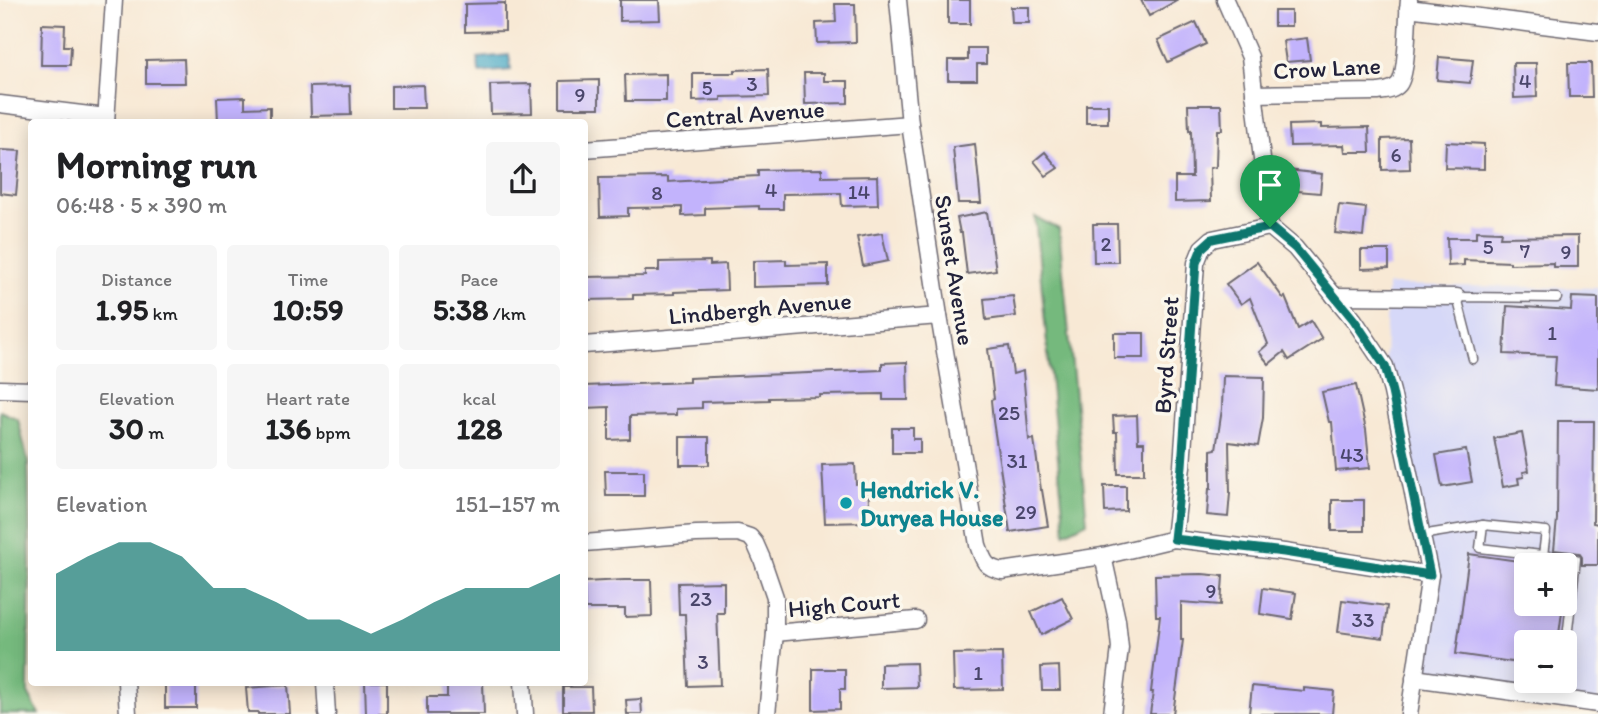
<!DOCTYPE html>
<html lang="en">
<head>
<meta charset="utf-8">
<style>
	:root { --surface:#fff; --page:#f6f6f6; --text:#202124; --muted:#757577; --accent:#0f766e }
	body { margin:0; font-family:Itim,sans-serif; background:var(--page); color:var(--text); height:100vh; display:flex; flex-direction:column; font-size:26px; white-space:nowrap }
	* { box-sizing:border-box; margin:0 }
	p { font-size:23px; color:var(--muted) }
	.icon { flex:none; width:38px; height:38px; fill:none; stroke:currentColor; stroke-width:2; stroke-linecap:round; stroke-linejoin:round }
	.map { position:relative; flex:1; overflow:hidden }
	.side { position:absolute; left:28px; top:119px; width:560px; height:567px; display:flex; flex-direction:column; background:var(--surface); border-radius:7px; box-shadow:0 4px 18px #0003 }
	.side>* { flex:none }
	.controls { position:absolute; left:1514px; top:553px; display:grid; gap:14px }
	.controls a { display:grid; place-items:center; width:63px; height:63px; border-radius:7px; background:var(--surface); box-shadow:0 4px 18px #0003; font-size:35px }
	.pin { position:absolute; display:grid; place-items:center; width:60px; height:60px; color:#fff; margin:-72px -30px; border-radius:50% 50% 50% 0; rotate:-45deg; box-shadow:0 0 7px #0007 }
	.pin .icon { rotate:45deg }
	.round { display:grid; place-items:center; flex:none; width:74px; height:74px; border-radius:7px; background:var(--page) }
	.headline { display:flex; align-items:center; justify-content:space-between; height:119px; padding:0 28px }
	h1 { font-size:38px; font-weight:700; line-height:52px }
	.stats { display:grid; grid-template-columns:repeat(3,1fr); gap:10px; height:119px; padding:7px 28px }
	.stats div { display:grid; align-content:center; border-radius:7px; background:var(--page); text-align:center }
	.stats b { font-size:30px; font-weight:700 }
	.stats small { font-size:19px; font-weight:400 }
	.stats p { font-size:19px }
	.chart { height:196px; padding:14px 28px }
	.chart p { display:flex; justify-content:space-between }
	.chart svg { width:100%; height:126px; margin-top:7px; fill:var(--accent); opacity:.7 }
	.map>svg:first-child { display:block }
	.built { fill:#d6d8f8; fill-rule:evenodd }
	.forest { fill:#74b97d; stroke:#4b6e5c; stroke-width:2 }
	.water { fill:#44a7c4; stroke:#336480; stroke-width:2 }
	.building { fill:#c2b3fc }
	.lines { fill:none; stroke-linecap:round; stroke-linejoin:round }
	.lane-casing { stroke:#6d6871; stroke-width:11 }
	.street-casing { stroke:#6d6871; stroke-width:19 }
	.lane { stroke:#fff; stroke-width:8 }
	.street { stroke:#fff; stroke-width:16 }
	.route-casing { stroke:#fff; stroke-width:14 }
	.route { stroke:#0f766e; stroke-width:9 }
	.culture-dot { fill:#0f9aa8; stroke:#fbf7ec; stroke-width:2.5 }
	.labels { text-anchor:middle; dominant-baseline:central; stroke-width:7; stroke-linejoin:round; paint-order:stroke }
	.number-label { font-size:21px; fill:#4a466b }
	.street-label { font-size:24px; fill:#22223b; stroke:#fbf7ec }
	.culture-label { font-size:24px; font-weight:bold; fill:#0d838f; stroke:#fbf7ec; text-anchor:start }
</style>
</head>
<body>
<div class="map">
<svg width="1598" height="714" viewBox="0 0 1598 714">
	<rect width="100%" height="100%" fill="#fbf7ec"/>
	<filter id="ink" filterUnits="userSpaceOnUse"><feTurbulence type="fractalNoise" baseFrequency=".0143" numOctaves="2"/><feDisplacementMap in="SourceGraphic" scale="14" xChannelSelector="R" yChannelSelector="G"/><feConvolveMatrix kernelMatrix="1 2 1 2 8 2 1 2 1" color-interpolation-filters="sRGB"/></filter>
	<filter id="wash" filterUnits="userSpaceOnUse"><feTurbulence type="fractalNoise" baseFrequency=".00686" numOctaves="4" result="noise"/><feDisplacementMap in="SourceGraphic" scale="28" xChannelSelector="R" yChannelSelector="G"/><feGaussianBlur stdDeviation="1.57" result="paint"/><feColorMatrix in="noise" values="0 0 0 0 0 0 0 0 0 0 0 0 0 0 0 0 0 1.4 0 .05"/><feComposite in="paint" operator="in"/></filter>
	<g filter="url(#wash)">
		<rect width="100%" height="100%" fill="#f8e9d5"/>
		<!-- built -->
		<path class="built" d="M 1387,285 L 1598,288 L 1598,704 L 1414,678 L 1429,575 L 1385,366 ZM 1526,565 L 1564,565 L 1564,604 L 1526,604 ZM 1526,642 L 1564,642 L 1564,681 L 1526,681 Z"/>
		<!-- forest -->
		<g class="forest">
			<path d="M 1035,217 L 1059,229 L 1087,522 L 1065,533 Z"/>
			<path d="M 0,411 L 18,419 L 28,462 L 30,563 L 28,693 L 39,714 L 0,714 Z"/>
		</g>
		<!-- water -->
		<path class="water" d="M 509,55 L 511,70 L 479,73 L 478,58 Z"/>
		<g id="blocks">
			<!-- building -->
			<g class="building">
				<path d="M 620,0 L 659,0 L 660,20 L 620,21 Z"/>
				<rect x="948" y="0" width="22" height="24"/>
				<path d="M 1141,0 L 1178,0 L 1149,16 Z"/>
				<path d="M 505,3 L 505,31 L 465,32 L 465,4 Z"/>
				<path d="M 835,4 L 855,4 L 856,42 L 817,43 L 816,23 L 836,22 Z"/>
				<path d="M 1011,7 L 1029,7 L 1029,23 L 1012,23 Z"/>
				<rect x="1274" y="11" width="17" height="15"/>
				<path d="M 1196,22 L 1206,44 L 1168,62 L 1158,40 Z"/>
				<path d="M 42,24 L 65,25 L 64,46 L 71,46 L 70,65 L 41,65 Z"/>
				<path d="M 1307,38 L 1310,60 L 1286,62 L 1283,41 Z"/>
				<path d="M 968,48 L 986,48 L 986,64 L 977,64 L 977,80 L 948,80 L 948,60 L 968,60 Z"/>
				<path d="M 1439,57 L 1473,60 L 1470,83 L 1437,80 Z"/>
				<path d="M 184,59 L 185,83 L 146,83 L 146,60 Z"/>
				<path d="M 1513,63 L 1536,63 L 1537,97 L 1514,98 Z"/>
				<path d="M 1568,63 L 1591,63 L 1592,97 L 1569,97 Z"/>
				<path d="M 768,69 L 769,96 L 721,97 L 721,100 L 693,101 L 693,73 L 735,73 L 735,70 Z"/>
				<path d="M 804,73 L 824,73 L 824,81 L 848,81 L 848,103 L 805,104 Z"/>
				<path d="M 666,74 L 666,101 L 626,101 L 625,75 Z"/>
				<path d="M 599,80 L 599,108 L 560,108 L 560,81 Z"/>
				<path d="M 531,84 L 532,113 L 491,114 L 490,85 Z"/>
				<path d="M 423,85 L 424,108 L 391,108 L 391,86 Z"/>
				<path d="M 350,86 L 351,115 L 311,116 L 310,87 Z"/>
				<path d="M 245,97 L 245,108 L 270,107 L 270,122 L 218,122 L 217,98 Z"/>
				<rect x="1086" y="105" width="22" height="18"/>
				<path d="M 1188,105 L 1221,105 L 1222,130 L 1217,130 L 1216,167 L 1210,168 L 1211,201 L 1175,202 L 1175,177 L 1192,177 L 1191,130 L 1189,131 Z"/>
				<path d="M 1321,124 L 1321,128 L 1369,127 L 1370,152 L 1345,152 L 1344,145 L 1290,146 L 1289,125 Z"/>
				<path d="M 1409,138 L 1410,169 L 1382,170 L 1382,139 Z"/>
				<path d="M 1446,142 L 1484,144 L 1484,169 L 1445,168 Z"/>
				<path d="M 975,144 L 981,203 L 958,203 L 953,147 Z"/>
				<path d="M 0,150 L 20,151 L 16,195 L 0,193 Z"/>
				<path d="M 1045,152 L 1058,168 L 1046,176 L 1034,161 Z"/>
				<path d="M 822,169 L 822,177 L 877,176 L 878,205 L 842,206 L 841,193 L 783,194 L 783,209 L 759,209 L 759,206 L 705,208 L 705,215 L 682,216 L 682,207 L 628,208 L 628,216 L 600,217 L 599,178 L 668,177 L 668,182 L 721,179 L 721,178 L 758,176 L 758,170 Z"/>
				<path d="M 1288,170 L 1322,174 L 1320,193 L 1286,190 Z"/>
				<path d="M 1339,205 L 1366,208 L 1363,236 L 1335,233 Z"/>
				<path d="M 987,212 L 996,270 L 967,274 L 962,233 L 960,233 L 957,218 Z"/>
				<path d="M 1093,224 L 1117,224 L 1118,262 L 1094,262 Z"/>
				<path d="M 1476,231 L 1501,232 L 1500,237 L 1578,236 L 1578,267 L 1553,267 L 1553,263 L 1510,264 L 1510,262 L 1464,260 L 1464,265 L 1448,266 L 1447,238 L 1476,238 Z"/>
				<path d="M 882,233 L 888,261 L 863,266 L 857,237 Z"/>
				<path d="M 1361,250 L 1389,250 L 1389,268 L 1361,269 Z"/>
				<path d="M 786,260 L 786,265 L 828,264 L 828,285 L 753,287 L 753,261 Z"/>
				<path d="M 710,261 L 710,265 L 726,264 L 727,290 L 674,292 L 674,294 L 633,295 L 633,299 L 584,300 L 584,277 L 645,276 L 645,271 L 659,271 L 659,262 Z"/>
				<path d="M 1257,262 L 1283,298 L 1285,297 L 1298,329 L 1311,321 L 1322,339 L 1289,360 L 1284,352 L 1269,364 L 1259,352 L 1268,344 L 1250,298 L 1241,304 L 1226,284 Z"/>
				<path d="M 1013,296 L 1016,316 L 986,320 L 984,299 Z"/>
				<path d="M 1572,297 L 1598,298 L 1598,389 L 1554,386 L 1556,356 L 1504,354 L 1507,306 L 1571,310 Z"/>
				<rect x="1114" y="333" width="30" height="25"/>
				<path d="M 1009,346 L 1013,374 L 1023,371 L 1029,440 L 1034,439 L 1041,490 L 1042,490 L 1048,526 L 1010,532 L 993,421 L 991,400 L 994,399 L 988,349 Z"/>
				<path d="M 907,362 L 908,400 L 883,400 L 883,394 L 820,395 L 820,397 L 769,398 L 769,400 L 702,402 L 702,408 L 676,409 L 676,415 L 630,416 L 630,439 L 609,440 L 609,407 L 584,408 L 584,386 L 689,382 L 689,378 L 882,370 L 882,363 Z"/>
				<path d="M 1223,376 L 1264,377 L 1263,418 L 1258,446 L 1229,442 L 1230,493 L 1228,517 L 1207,515 L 1209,489 L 1211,489 L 1211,450 L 1216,449 L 1222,409 Z"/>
				<path d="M 1356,385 L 1366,430 L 1370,468 L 1336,471 L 1332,422 L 1329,422 L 1322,392 Z"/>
				<path d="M 1137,415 L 1138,442 L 1144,442 L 1144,474 L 1118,474 L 1117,432 L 1114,432 L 1113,416 Z"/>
				<path d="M 1558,421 L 1594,421 L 1593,523 L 1598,524 L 1598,565 L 1582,565 L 1582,557 L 1579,553 L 1554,550 L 1557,519 Z"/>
				<path d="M 892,428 L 913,428 L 913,439 L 920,439 L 920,453 L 892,453 Z"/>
				<path d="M 1522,433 L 1529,471 L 1523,472 L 1524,477 L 1518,478 L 1519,484 L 1503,487 L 1494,438 Z"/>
				<rect x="680" y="437" width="29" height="28"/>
				<path d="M 1466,450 L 1472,482 L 1442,487 L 1436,455 Z"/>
				<path d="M 855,464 L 856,484 L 868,484 L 870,522 L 825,523 L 822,465 Z"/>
				<path d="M 605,471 L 644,471 L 644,496 L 606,496 Z"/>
				<path d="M 1104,486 L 1126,486 L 1126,511 L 1105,512 Z"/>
				<rect x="1332" y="500" width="32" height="31"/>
				<path d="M 1469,554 L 1526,562 L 1526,604 L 1563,604 L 1558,642 L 1526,642 L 1526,664 L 1456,654 Z"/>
				<path d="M 1202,574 L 1223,576 L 1221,605 L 1181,602 L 1181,640 L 1183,640 L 1173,714 L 1150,714 L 1153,692 L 1151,692 L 1160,616 L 1156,616 L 1155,575 Z"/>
				<path d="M 624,580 L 651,580 L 652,616 L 625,617 L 625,609 L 585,609 L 584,582 Z"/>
				<path d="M 724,582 L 724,613 L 717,613 L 720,685 L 688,686 L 685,614 L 679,614 L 678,583 Z"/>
				<path d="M 1263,588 L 1296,593 L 1292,619 L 1260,614 Z"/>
				<path d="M 1062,597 L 1073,619 L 1041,635 L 1031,612 Z"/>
				<path d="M 1342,600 L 1387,606 L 1383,638 L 1338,632 Z"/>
				<path d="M 1002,653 L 1003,689 L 954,690 L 953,654 Z"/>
				<path d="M 916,663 L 917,687 L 881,688 L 881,664 Z"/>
				<path d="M 1059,666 L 1060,690 L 1042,690 L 1041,667 Z"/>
				<path d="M 813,669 L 845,669 L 845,689 L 840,689 L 840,709 L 813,710 Z"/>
				<rect x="165" y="682" width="31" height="26"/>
				<path d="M 365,682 L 387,682 L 387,714 L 366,714 Z"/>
				<path d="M 447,682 L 483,682 L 484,714 L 427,714 L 427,697 L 447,697 Z"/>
				<path d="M 288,685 L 290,714 L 258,714 L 258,712 L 248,712 L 246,688 Z"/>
				<path d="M 1252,686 L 1304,691 L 1304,688 L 1334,691 L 1332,714 L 1249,714 Z"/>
				<path d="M 563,687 L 591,687 L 592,711 L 563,711 Z"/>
				<path d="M 641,699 L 642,714 L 627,714 L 626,700 Z"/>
			</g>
		</g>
	</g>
	<g filter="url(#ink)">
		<use href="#blocks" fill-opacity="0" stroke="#6d6871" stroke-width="2"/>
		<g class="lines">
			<!-- lane casing -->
			<g class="lane-casing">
				<g id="lane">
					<path d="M 1473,359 L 1457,297 L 1557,298"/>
					<path d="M 1483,525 L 1546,531 L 1543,555"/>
					<path d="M 1421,535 L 1483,525 L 1480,548 L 1576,559 L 1564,664"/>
					<path d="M 1561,699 L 1563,681"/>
				</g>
			</g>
			<!-- street casing -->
			<g class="street-casing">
				<g id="street">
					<path d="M 898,0 L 910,124 L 939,316 L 978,545 C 984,561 984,567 1002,571 L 1103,556 L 1174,539 L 1284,552 L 1430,575"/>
					<path d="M 1225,0 L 1250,57 L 1270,227 L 1295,248 L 1354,320 L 1385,366 L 1392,392 L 1430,575 L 1409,714"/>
					<path d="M 1408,8 L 1598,32"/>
					<path d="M 1254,94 L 1378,92 C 1385,91 1393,91 1399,84 C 1408,72 1407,17 1409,0"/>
					<path d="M 0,104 L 106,117"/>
					<path d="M 106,122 L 114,0"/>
					<path d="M 584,149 L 910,124"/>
					<path d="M 1334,296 L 1457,297"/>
					<path d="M 584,345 L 939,316"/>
					<path d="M 0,389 L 32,390"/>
					<path d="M 1174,539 L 1182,466 L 1196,263 L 1202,248 L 1212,239 L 1270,227"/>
					<path d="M 584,543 L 696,534 L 738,533 L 750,537 L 755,543 L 762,559 L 775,597 L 775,633 L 767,714"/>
					<path d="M 1103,556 L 1117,620 L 1120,648 L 1112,714"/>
					<path d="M 775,633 L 916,620"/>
					<path d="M 1414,678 L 1598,704"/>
					<path d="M 126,682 L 128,714"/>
					<path d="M 325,682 L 327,714"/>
					<path d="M 523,682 L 525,714"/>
				</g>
			</g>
			<!-- lane -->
			<use href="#lane" class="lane"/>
			<!-- street -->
			<use href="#street" class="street"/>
		</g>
	</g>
	<g class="lines" filter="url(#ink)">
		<!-- route casing -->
		<g class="route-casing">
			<path id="route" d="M 1270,227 L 1295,248 L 1354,320 L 1385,366 L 1392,392 L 1430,575 L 1284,552 L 1174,539 L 1182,466 L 1196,263 L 1202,248 L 1212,239 Z"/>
		</g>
		<!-- route -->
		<use href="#route" class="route"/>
	</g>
	<!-- markers -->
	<circle class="culture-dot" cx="846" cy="503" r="7"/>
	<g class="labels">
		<!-- number labels -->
		<g class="number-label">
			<text x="1525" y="80">4</text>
			<text x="752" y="83">3</text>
			<text x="707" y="87">5</text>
			<text x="580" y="94">9</text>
			<text x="1396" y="154">6</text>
			<text x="771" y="189">4</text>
			<text x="859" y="191">14</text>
			<text x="657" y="192">8</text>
			<text x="1106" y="243">2</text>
			<text x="1488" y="246">5</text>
			<text x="1525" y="250">7</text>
			<text x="1566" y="251">9</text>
			<text x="1552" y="332">1</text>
			<text x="1009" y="412">25</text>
			<text x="1352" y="454">43</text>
			<text x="1017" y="460">31</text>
			<text x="1026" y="511">29</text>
			<text x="1211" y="590">9</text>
			<text x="701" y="598">23</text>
			<text x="1363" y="619">33</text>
			<text x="703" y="661">3</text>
			<text x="978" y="672">1</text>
		</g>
		<!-- street labels -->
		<g class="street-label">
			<text transform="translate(1327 68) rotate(-3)">Crow Lane</text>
			<text transform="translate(745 114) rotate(-4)">Central Avenue</text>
			<text transform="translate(955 270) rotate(81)">Sunset Avenue</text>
			<text transform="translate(760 308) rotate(-5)">Lindbergh Avenue</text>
			<text transform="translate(1166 355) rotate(-86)">Byrd Street</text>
			<text transform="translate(844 604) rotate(-5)">High Court</text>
		</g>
		<!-- culture labels -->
		<g class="culture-label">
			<text x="860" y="489">Hendrick V.<tspan x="860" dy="28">Duryea House</tspan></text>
		</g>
	</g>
</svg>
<div class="controls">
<a>+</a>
<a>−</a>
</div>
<div class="pin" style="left:1270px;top:227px;background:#1e9e55"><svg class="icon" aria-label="arrive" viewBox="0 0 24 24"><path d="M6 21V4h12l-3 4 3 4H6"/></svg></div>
<section class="side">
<div class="headline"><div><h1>Morning run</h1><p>06:48 · 5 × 390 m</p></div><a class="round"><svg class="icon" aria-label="share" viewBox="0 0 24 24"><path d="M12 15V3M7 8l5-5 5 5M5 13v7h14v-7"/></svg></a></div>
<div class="stats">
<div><p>Distance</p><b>1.95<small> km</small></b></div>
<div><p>Time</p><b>10:59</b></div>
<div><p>Pace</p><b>5:38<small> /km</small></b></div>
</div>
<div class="stats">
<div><p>Elevation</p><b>30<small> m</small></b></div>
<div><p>Heart rate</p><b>136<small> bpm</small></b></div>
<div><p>kcal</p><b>128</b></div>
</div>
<div class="chart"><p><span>Elevation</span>151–157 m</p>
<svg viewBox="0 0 160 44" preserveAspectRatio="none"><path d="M0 44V17L10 11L20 6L30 6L40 11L50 22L60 22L70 27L80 33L90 33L100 38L110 33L120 27L130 22L140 22L150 22L160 17V44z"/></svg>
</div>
</section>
</div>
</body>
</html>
